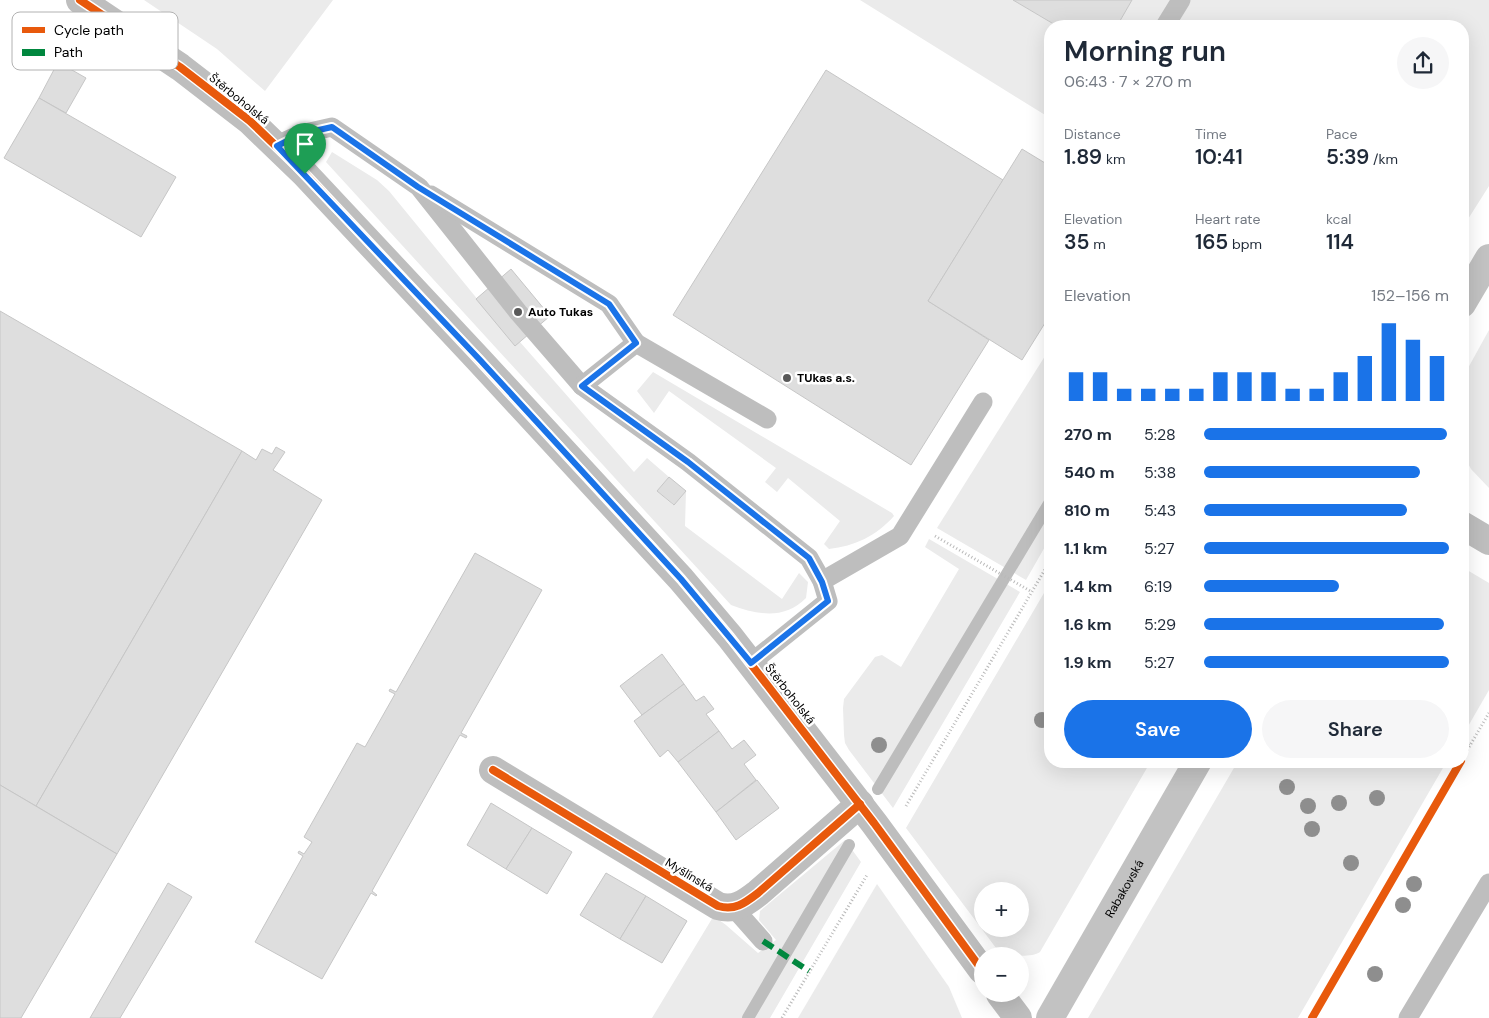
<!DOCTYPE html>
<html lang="en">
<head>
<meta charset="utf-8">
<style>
	:root { --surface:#fff; --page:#f6f6f7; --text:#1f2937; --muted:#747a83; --accent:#1a73e8 }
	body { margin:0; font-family:"DM Sans",sans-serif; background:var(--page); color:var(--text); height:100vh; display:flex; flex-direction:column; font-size:19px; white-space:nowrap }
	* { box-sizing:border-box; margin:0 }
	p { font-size:16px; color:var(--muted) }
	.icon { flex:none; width:28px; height:28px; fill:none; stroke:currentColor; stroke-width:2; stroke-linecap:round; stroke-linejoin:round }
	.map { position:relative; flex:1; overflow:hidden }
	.drawer { position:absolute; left:1044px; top:20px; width:425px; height:748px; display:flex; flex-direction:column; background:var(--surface); border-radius:20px; box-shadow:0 5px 20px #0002 }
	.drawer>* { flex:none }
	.controls { position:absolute; left:974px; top:882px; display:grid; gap:10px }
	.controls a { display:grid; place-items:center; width:55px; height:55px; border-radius:50%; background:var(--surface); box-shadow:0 5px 20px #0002; font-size:25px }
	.pin { position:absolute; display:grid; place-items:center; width:42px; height:42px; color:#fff; margin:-51px -21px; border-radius:50% 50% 50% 0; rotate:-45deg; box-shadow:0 0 5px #0007 }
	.pin .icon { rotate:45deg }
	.round { display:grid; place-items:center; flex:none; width:52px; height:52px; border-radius:26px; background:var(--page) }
	.headline { display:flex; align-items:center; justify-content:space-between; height:85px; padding:0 20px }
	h1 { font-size:28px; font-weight:600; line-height:38px }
	.figures { display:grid; grid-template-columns:repeat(3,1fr); gap:8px; height:85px; padding:5px 20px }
	.figures div { display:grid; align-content:center }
	.figures b { font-size:21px; font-weight:600 }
	.figures small { font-size:14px; font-weight:400 }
	.figures p { font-size:14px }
	.chart { height:140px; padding:10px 20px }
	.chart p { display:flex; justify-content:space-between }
	.chart svg { width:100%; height:90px; margin-top:5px; stroke:var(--accent); stroke-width:6 }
	.button { display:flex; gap:10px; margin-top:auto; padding:10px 20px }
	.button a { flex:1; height:58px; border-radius:30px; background:var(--accent); color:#fff; font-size:20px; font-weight:600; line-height:58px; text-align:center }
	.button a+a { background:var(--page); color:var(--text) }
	ul { padding:0 20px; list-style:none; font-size:16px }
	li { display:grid; grid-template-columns:80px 60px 1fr; align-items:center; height:38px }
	li i { height:12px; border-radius:6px; background:var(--accent) }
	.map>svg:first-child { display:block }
	.green { fill:#ebebeb; fill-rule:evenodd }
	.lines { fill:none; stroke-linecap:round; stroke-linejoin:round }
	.stream { stroke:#bdbdbd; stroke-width:12 }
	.building { fill:#dedede; stroke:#c6c6c6 }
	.path { stroke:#b9b9b9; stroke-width:3; stroke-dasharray:1 2.5; stroke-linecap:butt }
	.service { stroke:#bebebe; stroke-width:19 }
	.minor { stroke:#bebebe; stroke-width:28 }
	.tertiary { stroke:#bebebe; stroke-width:28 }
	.secondary { stroke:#c2c2c2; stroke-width:28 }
	.quiet { stroke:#00873e; stroke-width:6; stroke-dasharray:12 6; stroke-linecap:butt }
	.cycleway-casing { stroke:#fff; stroke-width:11 }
	.cycleway { stroke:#e8590c; stroke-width:8 }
	.tree { fill:#8e8e8e }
	.route-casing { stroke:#fff; stroke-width:10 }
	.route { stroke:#1a73e8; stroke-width:6 }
	.poi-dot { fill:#595959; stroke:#fff; stroke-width:2 }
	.labels { text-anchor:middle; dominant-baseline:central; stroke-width:5; stroke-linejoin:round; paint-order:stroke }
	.street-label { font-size:12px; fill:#000; stroke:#fff }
	.poi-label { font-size:12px; font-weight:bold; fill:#000; stroke:#fff; text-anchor:start }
	.key { fill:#fff; stroke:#b2b2b2; stroke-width:1 }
	.key-label { font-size:14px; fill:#000 }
</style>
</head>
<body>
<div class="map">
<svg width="1489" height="1018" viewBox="0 0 1489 1018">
	<rect width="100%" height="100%" fill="#fff"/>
	<!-- green -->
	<g class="green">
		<path d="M 144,0 L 333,0 L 265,91 L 217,49 Z"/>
		<path d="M 860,0 L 1013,0 L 1057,26 L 1050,26 L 1050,118 Z"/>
		<path d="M 1132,0 L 1489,0 L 1489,186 L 1463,227 L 1462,26 L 1117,26 Z"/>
		<path d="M 332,152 L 377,180 L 389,191 L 515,345 L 520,342 L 634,472 L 647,458 L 669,477 L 657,491 L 673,505 L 686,491 L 685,526 L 782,599 L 799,573 L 808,582 L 806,598 C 784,620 758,615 731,605 L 326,162 Z"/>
		<path d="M 1489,330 L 1489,488 L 1471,469 L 1463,454 L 1462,379 Z"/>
		<path d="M 1050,348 L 1050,538 L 1026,580 L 937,528 Z"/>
		<path d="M 653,372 L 892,513 L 894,516 C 876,536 855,546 829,549 L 824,544 L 840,521 L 788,478 L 777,492 L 765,482 L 776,468 L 669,391 L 654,413 L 637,391 Z"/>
		<path d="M 929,539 L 1020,592 L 893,808 L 849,750 L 845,743 L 844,735 L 843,708 L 844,699 L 875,657 L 882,655 L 901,667 L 959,569 L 925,547 Z"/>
		<path d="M 1462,567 L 1489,583 L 1489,690 L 1463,735 Z"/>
		<path d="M 1044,593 L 1050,597 L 1050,761 L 1151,761 L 1040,952 C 1031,958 1008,956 999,952 L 906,828 ZM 982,891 L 1020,891 L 1020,929 L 982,929 Z"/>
		<path d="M 1238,761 L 1447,761 L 1298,1018 L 1088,1018 Z"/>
		<path d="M 845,840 L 861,862 L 770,1018 L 652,1018 L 713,917 L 715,917 L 726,925 L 758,953 L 776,940 L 759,920 L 760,911 Z"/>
		<path d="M 877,884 L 949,987 L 962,1018 L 798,1018 Z"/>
	</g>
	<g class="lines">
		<!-- stream -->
		<g class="stream">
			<path d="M 878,789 L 1050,502"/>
			<path d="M 748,1018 L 849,845"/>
		</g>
	</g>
	<!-- building -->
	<g class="building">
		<path d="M 1013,0 L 1132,0 L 1117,26 L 1057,26 Z"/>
		<path d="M 58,62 L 86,78 L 66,113 L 39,98 Z"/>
		<path d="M 826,70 L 1003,180 L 928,301 L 989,340 L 911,465 L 673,315 Z"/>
		<path d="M 39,98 L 176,177 L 141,237 L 4,158 Z"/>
		<path d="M 1022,149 L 1050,166 L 1050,315 L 1022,360 L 928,301 Z"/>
		<path d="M 511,269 L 550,316 L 515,346 L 476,299 Z"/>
		<path d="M 0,311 L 242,451 L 36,806 L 0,785 Z"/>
		<path d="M 276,447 L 285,452 L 273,470 L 322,500 L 117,854 L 36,806 L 242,451 L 256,460 L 262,449 L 272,454 Z"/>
		<path d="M 669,477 L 686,491 L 674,505 L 657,491 Z"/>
		<path d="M 475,553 L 542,590 L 461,733 L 467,736 L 466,738 L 460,735 L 372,891 L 377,895 L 376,896 L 371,893 L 322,979 L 255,942 L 303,856 L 298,853 L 299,851 L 304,854 L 312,842 L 304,837 L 357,743 L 365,747 L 395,694 L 389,691 L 390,689 L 396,692 Z"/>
		<path d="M 662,654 L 684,684 L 642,715 L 620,686 Z"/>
		<path d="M 684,684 L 696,701 L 704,696 L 714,709 L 706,714 L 719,731 L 678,762 L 668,750 L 660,757 L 634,721 Z"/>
		<path d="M 719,731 L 732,749 L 744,740 L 756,755 L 744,764 L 756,780 L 716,812 L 678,762 Z"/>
		<path d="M 757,780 L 779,808 L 736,840 L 716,812 Z"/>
		<path d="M 0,785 L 117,854 L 21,1018 L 0,1018 Z"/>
		<path d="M 491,803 L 532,828 L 506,869 L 467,845 Z"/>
		<path d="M 532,828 L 572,852 L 547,894 L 506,869 Z"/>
		<path d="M 606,873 L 646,896 L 620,939 L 580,915 Z"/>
		<path d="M 168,883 L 192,897 L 120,1018 L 90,1018 Z"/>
		<path d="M 646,896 L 687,921 L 662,963 L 620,939 Z"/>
	</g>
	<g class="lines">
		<!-- path -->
		<g class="path">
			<path d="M 935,536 L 1032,592"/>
			<path d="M 1462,742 L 1470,746"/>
			<path d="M 1462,759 L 1489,713"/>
			<path d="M 906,806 L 1050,561"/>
			<path d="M 782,1018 L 867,875"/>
			<path d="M 1312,1018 L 1461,761"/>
		</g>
		<!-- service -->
		<g class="service">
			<path d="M 1165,26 L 1181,0"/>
			<path d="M 277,145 L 301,134 L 332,127 L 419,187 L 518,312 L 582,386 L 688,462 L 809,558 L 822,581 L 828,601 L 751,663"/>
			<path d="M 431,195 L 609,304 L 636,343"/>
			<path d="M 582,386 L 636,343 L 767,419"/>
			<path d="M 822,581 L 900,536 L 983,402"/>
			<path d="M 737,907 L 740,915 L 763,941"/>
			<path d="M 1408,1018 L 1489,883"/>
		</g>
		<!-- minor -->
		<g class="minor">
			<path d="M 1462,525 L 1489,541"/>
			<path d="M 493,770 L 718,906 C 735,911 745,903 758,893 L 860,804"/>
		</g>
		<!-- tertiary -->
		<g class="tertiary">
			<path d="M 80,0 L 180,67 L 250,121 L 305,174 L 479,360 L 681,579 L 730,637 L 874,823 L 982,970"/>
			<path d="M 1000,994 L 1018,1018"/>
		</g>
		<!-- secondary -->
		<g class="secondary">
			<path d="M 1462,304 L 1489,258"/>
			<path id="s1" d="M 1050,1018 L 1198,761"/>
		</g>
		<!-- quiet -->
		<path class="quiet" d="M 763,941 L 809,971"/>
		<!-- cycleway casing -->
		<g class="cycleway-casing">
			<g id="cycleway">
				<path d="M 80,0 L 180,67 L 250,121 L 305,174 L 479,360 L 681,579 L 730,637 L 874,823 L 982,970"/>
				<path d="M 493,770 L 718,906 C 735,911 745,903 758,893 L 860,804"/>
				<path d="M 1312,1018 L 1461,761"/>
			</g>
		</g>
		<!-- cycleway -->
		<use href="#cycleway" class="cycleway"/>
	</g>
	<!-- trees -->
	<g class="tree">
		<circle cx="1042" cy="720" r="8"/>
		<circle cx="879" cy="745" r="8"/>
		<circle cx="1287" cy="787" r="8"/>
		<circle cx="1377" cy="798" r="8"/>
		<circle cx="1339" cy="803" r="8"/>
		<circle cx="1308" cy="806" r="8"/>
		<circle cx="1312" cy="829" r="8"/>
		<circle cx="1351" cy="863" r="8"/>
		<circle cx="1414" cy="884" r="8"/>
		<circle cx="1403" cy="905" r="8"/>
		<circle cx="1375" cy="974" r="8"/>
	</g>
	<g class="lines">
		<!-- route casing -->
		<g class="route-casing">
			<path id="route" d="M 332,127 L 418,187 L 609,304 L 636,343 L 582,386 L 688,462 L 809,558 L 822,582 L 828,601 L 751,663 L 681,579 L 480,360 L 277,146 L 301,134 Z"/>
		</g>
		<!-- route -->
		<use href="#route" class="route"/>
	</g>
	<!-- markers -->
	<g class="poi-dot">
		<circle cx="518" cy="312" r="5"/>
		<circle cx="787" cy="378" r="5"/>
	</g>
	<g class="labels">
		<!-- street labels -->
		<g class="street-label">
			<text transform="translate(239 99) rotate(39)">Štěrboholská</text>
			<text transform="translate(790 694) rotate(52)">Štěrboholská</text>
			<text transform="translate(689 875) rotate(31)">Myšlínská</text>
			<text stroke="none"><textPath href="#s1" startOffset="149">Rabakovská</textPath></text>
		</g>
		<!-- poi labels -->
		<g class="poi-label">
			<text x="528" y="312">Auto Tukas</text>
			<text x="797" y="378">TUkas a.s.</text>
		</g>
	</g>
	<!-- legend -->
	<rect x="12" y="12" width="166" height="58" rx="8" class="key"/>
	<rect x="22" y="27" width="23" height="6" fill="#e8590c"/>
	<rect x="22" y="49" width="23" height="7" fill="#00873e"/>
	<g class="key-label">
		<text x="54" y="35">Cycle path</text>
		<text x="54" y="57">Path</text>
	</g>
</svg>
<div class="controls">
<a>+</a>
<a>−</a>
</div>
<div class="pin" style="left:305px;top:174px;background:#1e9e55"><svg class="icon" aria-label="arrive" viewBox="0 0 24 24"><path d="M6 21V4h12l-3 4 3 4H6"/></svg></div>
<section class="drawer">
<div class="headline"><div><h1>Morning run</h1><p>06:43 · 7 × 270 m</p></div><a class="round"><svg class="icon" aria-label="share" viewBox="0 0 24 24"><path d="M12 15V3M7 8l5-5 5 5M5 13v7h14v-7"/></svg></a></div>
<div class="figures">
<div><p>Distance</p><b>1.89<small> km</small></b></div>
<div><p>Time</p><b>10:41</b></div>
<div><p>Pace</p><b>5:39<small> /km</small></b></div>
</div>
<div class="figures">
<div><p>Elevation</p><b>35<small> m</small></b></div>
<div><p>Heart rate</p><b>165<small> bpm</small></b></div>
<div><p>kcal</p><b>114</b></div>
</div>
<div class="chart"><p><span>Elevation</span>152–156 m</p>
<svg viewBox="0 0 160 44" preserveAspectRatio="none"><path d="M5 44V30M15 44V30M25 44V38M35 44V38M45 44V38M55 44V38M65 44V30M75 44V30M85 44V30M95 44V38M105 44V38M115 44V30M125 44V22M135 44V6M145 44V14M155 44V22"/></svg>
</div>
<ul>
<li><b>270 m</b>5:28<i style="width:99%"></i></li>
<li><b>540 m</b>5:38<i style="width:88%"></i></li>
<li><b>810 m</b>5:43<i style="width:83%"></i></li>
<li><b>1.1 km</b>5:27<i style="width:100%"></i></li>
<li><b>1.4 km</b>6:19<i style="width:55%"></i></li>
<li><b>1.6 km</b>5:29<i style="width:98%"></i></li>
<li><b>1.9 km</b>5:27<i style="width:100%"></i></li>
</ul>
<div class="button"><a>Save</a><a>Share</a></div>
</section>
</div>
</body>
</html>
